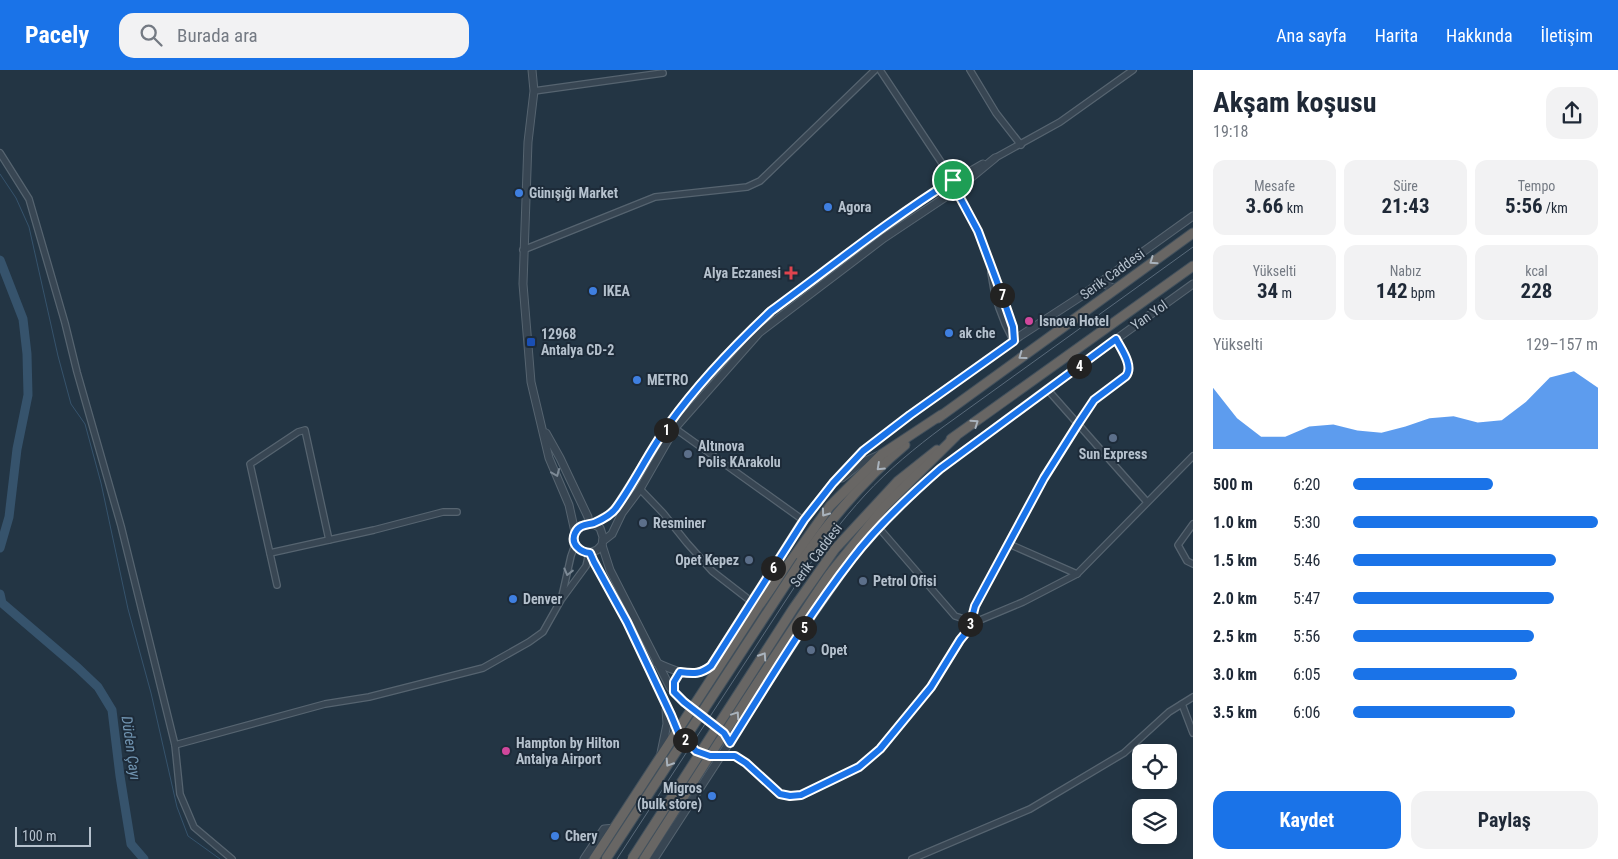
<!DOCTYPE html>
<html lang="tr">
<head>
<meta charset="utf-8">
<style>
	:root { --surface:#fff; --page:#f2f2f3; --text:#1f2937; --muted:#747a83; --accent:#1a73e8 }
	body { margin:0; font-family:"Roboto Condensed",sans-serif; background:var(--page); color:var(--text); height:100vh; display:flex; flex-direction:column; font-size:19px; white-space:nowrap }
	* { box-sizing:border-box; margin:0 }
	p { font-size:16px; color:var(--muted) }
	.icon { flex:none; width:28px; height:28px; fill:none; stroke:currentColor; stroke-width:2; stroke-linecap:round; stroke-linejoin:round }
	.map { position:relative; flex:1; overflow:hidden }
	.sheet { display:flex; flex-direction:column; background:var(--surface); width:425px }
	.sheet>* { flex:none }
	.tools { position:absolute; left:1132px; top:674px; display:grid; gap:10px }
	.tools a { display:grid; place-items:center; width:45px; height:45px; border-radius:10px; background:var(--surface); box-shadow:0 2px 12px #0003; font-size:25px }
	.scale { position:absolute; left:15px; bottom:12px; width:76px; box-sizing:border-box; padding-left:5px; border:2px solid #b5c1cd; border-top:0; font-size:14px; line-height:18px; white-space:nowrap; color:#b5c1cd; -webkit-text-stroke:4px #1d2b39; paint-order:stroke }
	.pin { position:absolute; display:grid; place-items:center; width:42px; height:42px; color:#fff; margin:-21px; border:2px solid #fff; border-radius:50%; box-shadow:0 1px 5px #0007 }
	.km { position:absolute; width:25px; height:25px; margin:-12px; border-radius:50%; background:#222; color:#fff; font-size:14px; line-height:25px; text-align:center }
	.round { display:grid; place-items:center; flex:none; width:52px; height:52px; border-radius:15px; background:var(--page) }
	.head { display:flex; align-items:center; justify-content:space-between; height:85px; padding:0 20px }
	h1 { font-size:28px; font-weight:700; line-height:38px }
	.figures { display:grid; grid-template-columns:repeat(3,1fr); gap:8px; height:85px; padding:5px 20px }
	.figures div { display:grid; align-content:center; border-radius:12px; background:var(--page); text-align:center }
	.figures b { font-size:21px; font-weight:700 }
	.figures small { font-size:14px; font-weight:400 }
	.figures p { font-size:14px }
	.chart { height:140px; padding:10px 20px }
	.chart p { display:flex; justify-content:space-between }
	.chart svg { width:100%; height:90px; margin-top:5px; fill:var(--accent); opacity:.7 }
	.action { display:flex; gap:10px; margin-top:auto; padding:10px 20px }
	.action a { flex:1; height:58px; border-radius:15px; background:var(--accent); color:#fff; font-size:20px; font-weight:700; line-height:58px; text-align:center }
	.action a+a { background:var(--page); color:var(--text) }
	ul { padding:0 20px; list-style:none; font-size:16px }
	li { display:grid; grid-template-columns:80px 60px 1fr; align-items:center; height:38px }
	li i { height:12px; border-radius:6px; background:var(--accent) }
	header { display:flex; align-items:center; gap:30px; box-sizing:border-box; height:70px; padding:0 25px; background:var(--accent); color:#fff }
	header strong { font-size:24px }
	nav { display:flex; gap:28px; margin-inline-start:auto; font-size:18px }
	.search { width:350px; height:45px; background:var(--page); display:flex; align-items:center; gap:12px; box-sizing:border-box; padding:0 18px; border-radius:15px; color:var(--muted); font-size:19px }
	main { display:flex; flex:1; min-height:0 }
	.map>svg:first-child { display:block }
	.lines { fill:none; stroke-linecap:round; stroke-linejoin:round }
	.stream { stroke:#36536c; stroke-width:1 }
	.river { stroke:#36536c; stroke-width:9 }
	.minor-casing { stroke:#566470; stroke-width:8 }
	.tertiary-casing { stroke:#566470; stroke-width:9 }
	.trunk-casing { stroke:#43515d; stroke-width:11 }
	.minor { stroke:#384653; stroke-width:5.5 }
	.tertiary { stroke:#384653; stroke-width:7 }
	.trunk { stroke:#686664; stroke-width:9 }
	.tram { stroke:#5a6b7b; stroke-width:1 }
	.trunk-bridge-casing { stroke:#43515d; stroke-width:11; stroke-linecap:butt }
	.trunk-bridge { stroke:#686664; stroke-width:9 }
	.oneway { stroke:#a9b3bd }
	.oneway2 { stroke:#7d8a96 }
	.route-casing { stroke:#fff; stroke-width:10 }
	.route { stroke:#1a73e8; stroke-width:6 }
	.shop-dot { fill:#3f7fe0; stroke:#1d2b39; stroke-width:2 }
	.health-dot { fill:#e0444e; stroke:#1d2b39; stroke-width:2 }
	.hotel-dot { fill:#d1479c; stroke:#1d2b39; stroke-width:2 }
	.transit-dot { fill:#1a4fb4; stroke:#1d2b39; stroke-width:2 }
	.service-dot { fill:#5c6f8a; stroke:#1d2b39; stroke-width:2 }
	.labels { text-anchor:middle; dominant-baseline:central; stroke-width:4; stroke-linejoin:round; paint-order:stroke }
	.poi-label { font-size:14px; font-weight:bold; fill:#b5c1cd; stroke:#1d2b39; text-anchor:start }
	.street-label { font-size:14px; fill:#b5c1cd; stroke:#1d2b39 }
	.water-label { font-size:15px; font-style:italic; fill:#7296b3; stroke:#1d2b39 }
</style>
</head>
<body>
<header>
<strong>Pacely</strong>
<div class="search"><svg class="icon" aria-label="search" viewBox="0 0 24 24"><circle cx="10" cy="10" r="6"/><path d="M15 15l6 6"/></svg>Burada ara</div>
<nav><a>Ana sayfa</a><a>Harita</a><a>Hakkında</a><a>İletişim</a></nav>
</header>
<main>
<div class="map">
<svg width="1193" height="789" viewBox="0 0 1193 789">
	<rect width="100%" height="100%" fill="#233544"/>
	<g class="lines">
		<!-- stream -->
		<path class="stream" d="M 0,104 L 16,128 L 29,157 L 58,286 L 71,334 L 85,354 L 101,413 L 128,539 L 151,623 L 177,737 L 188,766 L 220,789"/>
		<!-- river -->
		<g class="river">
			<path d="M 0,190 L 23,249 L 27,284 L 28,325 L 17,379 L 9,447 L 0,478"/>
			<path d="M 0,524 L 2,533 L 78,598 L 98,617 L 112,640 L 120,706 L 131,774 L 144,789"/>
		</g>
		<!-- minor casing -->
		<g class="minor-casing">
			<g id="minor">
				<path d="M 880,0 L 953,110 L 956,120 L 978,161 L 1003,228 L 1013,257 L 1014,271"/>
				<path d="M 970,0 L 996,43 L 1021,75"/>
				<path d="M 534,21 L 663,3"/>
				<path d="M 0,83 L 29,129 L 65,253 L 77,302 L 121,456 L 175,675 L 180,724 L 194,757 L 232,789"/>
				<path d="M 995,88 L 1060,52 L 1133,0"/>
				<path d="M 523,180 L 655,127 L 747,117 L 760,111 L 875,0"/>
				<path d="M 991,203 C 994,226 1002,250 1013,270"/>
				<path d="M 1047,319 L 1147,432"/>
				<path d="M 673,357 L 803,450"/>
				<path d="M 640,419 L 663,443 L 687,473 L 712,501 L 752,532"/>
				<path d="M 1193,454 L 1178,475 L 1187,491 L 1193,494"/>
				<path d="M 879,458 L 955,546 L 961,548 L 969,559"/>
				<path d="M 1009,474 L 1077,504 L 1193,386"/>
				<path d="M 270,483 L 374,460 L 443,442 L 457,442"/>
				<path d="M 277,515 L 250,394 L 298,362 L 305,360 L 329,470"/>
				<path d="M 562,526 L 571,486 L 575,475"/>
				<path d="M 969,559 L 975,536 L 1044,409 L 1078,354 L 1094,330 L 1128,303 L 1129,297 L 1116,269"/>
				<path d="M 1182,634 L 1193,663"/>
				<path d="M 175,675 L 325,634 L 369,627 L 483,598 L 529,572 L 543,562 L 561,530 L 586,496 L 589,483"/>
				<path d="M 721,686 L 735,686 L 746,693 L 780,724 L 790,726 L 801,725 L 859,697 L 880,679 L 931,617 L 967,561 L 980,550 L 1023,532 L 1077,504"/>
				<path d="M 912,789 L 1030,739 L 1124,683 L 1169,642 L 1193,627"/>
			</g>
		</g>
		<!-- tertiary casing -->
		<g class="tertiary-casing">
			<g id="tertiary">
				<path d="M 532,0 L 534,21 L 528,72 L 523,214 L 531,312 L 549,388 L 569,435 L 575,462 L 574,468 L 575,475 L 581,481 L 589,483 L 597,480 L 602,475"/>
				<path d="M 1100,212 L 1115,219"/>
				<path d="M 546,363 L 560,388 L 588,447 L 589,453"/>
				<path d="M 842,408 L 861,393 L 879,385"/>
				<path d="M 592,454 L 613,442 L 669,354 L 728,285 L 771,241 L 931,124 L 983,94"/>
				<path d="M 575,462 C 582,453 591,451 600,458 L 603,467 L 602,475 L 610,500 L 670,617 L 684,632 L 719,659"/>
				<path d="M 603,471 L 612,464 L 622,443 L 640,419 L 675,358 L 759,263 L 884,168 L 956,120 L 995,88"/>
				<path d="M 590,483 L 594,492 L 627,552 L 671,645 L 678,662 L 696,681 L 704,684"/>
				<path d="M 657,593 C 676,601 693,611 711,595 L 803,450 L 833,413 L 863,381 L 910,345 L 1020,266 L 1080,227 L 1193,146"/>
				<path d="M 674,621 L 674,612 L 681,602"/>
				<path d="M 661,683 L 667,654 L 666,640"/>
				<path d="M 584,789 L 604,759 L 615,758"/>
				<path d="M 654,789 L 805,556 L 852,489 L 879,458 L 912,423 L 940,399 L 1047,319 L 1193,214"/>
			</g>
		</g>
		<!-- trunk casing -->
		<g class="trunk-casing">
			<g id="trunk">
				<path d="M 938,348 L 1193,163"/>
				<path d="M 951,369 L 1193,196"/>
				<path d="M 835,479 L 898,411 L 937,380"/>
				<path d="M 801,491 C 831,449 865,408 905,375"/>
				<path d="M 594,789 L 758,537 L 830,436 L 882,384 L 941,345"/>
				<path d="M 644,789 L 724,663 L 828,506 L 885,436 L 956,366"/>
			</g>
		</g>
		<!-- minor -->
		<use href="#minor" class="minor"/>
		<!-- tertiary -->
		<use href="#tertiary" class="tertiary"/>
		<!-- trunk -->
		<use href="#trunk" class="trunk"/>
		<!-- tram -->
		<path class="tram" d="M 617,789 L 803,504 C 822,477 842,450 865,425 C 888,400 916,377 943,357 L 1193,177"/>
		<!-- trunk-bridge casing -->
		<g class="trunk-bridge-casing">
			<g id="trunk-bridge">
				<path d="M 606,789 L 801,491"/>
				<path d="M 632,789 L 793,539 L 835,479"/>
			</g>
		</g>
		<!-- trunk-bridge -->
		<use href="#trunk-bridge" class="trunk-bridge"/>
	</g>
	<!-- one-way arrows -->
	<defs><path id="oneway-chevron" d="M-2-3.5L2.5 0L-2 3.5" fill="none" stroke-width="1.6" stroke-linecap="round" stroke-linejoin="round" transform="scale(1.25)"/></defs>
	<g class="oneway">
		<use href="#oneway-chevron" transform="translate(1153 191) rotate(145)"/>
		<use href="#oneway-chevron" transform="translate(1022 286) rotate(144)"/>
		<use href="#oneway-chevron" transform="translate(975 353) rotate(-35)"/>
		<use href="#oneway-chevron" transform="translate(880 397) rotate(137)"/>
		<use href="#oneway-chevron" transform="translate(825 443) rotate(126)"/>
		<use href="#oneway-chevron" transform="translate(763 586) rotate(-57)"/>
		<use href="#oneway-chevron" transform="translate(736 645) rotate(-56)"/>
		<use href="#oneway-chevron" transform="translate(669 693) rotate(123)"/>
	</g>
	<g class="oneway2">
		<use href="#oneway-chevron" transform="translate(556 403) rotate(67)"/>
		<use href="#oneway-chevron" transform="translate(568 502) rotate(104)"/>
	</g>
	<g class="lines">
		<!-- route casing -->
		<g class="route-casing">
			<path id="route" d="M 953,110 L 956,120 L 978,161 L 1003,228 L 1013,257 L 1014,271 L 910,345 L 863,381 L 833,413 L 804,450 L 711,596 C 701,604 694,604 680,602 L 674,612 L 674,622 L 684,632 L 724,663 L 730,673 C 769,611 807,547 852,489 C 877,456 908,427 940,399 L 1116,269 C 1121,279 1134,296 1126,306 L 1094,330 L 1078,354 L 1044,408 L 975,536 L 969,559 L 960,570 L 931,617 L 880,679 L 859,697 L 801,725 L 790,726 L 780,724 L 746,693 L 735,686 L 710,686 L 696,681 L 678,662 L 671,645 L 627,552 L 594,492 L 590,483 C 580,482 570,474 575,463 C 579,454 587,455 594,453 C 601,450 611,445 616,438 C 635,412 649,381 669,354 C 697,315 736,274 771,241 C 831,197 890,149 953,110 Z"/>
		</g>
		<!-- route -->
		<use href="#route" class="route"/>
	</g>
	<!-- markers -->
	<g class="shop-dot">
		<circle cx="519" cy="123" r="5"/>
		<circle cx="828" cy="137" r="5"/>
		<circle cx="593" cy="221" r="5"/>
		<circle cx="949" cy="263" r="5"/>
		<circle cx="637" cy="310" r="5"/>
		<circle cx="513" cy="529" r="5"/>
		<circle cx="712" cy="726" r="5"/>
		<circle cx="555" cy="766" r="5"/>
	</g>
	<path class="health-dot" d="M788.5 195.5h5v5h5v5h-5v5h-5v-5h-5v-5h5z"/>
	<g class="hotel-dot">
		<circle cx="1029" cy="251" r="5"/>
		<circle cx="506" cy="681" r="5"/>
	</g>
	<rect class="transit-dot" x="526" y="267" width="10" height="10" rx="2.5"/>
	<g class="service-dot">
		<circle cx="1113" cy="368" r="5"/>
		<circle cx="688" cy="384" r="5"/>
		<circle cx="643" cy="453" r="5"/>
		<circle cx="749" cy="490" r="5"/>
		<circle cx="863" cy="511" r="5"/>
		<circle cx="811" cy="580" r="5"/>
	</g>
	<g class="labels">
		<!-- poi labels -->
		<g class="poi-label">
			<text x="529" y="123">Günışığı Market</text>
			<text x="838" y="137">Agora</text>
			<text x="781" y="203" text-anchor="end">Alya Eczanesi</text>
			<text x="603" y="221">IKEA</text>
			<text x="1039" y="251">Isnova Hotel</text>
			<text x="959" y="263">ak che</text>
			<text x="541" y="264">12968<tspan x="541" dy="16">Antalya CD-2</tspan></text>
			<text x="647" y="310">METRO</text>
			<text x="698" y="376">Altınova<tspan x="698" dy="16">Polis KArakolu</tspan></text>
			<text x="1113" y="384" text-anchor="middle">Sun Express</text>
			<text x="653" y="453">Resminer</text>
			<text x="739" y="490" text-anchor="end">Opet Kepez</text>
			<text x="873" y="511">Petrol Ofisi</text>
			<text x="523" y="529">Denver</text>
			<text x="821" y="580">Opet</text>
			<text x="516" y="673">Hampton by Hilton<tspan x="516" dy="16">Antalya Airport</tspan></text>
			<text x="702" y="718" text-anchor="end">Migros<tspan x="702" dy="16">(bulk store)</tspan></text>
			<text x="565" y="766">Chery</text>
		</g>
		<!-- street labels -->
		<g class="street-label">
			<text transform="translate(1112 204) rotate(-36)">Serik Caddesi</text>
			<text transform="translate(1149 245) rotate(-35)">Yan Yol</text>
			<text transform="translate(816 485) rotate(-53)">Serik Caddesi</text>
		</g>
		<!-- water labels -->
		<g class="water-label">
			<text transform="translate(131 678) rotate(82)">Düden Çayı</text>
		</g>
	</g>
</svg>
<div class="tools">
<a><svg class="icon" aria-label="locate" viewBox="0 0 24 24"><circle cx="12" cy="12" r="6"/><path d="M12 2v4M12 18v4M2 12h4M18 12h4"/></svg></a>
<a><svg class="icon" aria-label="layers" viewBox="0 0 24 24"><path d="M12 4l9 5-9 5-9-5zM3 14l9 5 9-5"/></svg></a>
</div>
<div class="scale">100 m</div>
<div class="pin" style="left:953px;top:110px;background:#1e9e55"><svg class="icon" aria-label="arrive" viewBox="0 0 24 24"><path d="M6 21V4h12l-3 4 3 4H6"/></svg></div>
<b class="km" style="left:666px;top:360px">1</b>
<b class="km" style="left:685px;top:670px">2</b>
<b class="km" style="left:970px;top:554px">3</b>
<b class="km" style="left:1079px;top:296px">4</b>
<b class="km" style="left:804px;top:558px">5</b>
<b class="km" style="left:773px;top:498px">6</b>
<b class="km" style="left:1002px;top:225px">7</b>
</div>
<section class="sheet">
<div class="head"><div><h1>Akşam koşusu</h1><p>19:18</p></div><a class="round"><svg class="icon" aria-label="share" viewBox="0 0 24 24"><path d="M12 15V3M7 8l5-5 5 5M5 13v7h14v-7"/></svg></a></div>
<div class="figures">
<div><p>Mesafe</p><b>3.66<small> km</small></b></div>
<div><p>Süre</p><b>21:43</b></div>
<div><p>Tempo</p><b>5:56<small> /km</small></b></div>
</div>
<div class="figures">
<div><p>Yükselti</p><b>34<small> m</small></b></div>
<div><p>Nabız</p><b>142<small> bpm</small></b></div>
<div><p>kcal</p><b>228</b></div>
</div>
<div class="chart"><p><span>Yükselti</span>129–157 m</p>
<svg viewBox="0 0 160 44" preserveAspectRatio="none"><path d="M0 44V14L10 29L20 38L30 38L40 33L50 32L60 35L70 36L80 33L90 29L100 28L110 31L120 30L130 21L140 9L150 6L160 14V44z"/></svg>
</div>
<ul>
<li><b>500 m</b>6:20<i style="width:57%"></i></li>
<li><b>1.0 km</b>5:30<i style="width:100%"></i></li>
<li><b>1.5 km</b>5:46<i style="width:83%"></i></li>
<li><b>2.0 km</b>5:47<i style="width:82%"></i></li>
<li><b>2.5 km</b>5:56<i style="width:74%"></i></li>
<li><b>3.0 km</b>6:05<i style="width:67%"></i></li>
<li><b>3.5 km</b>6:06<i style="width:66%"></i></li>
</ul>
<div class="action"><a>Kaydet</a><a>Paylaş</a></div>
</section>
</main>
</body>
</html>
